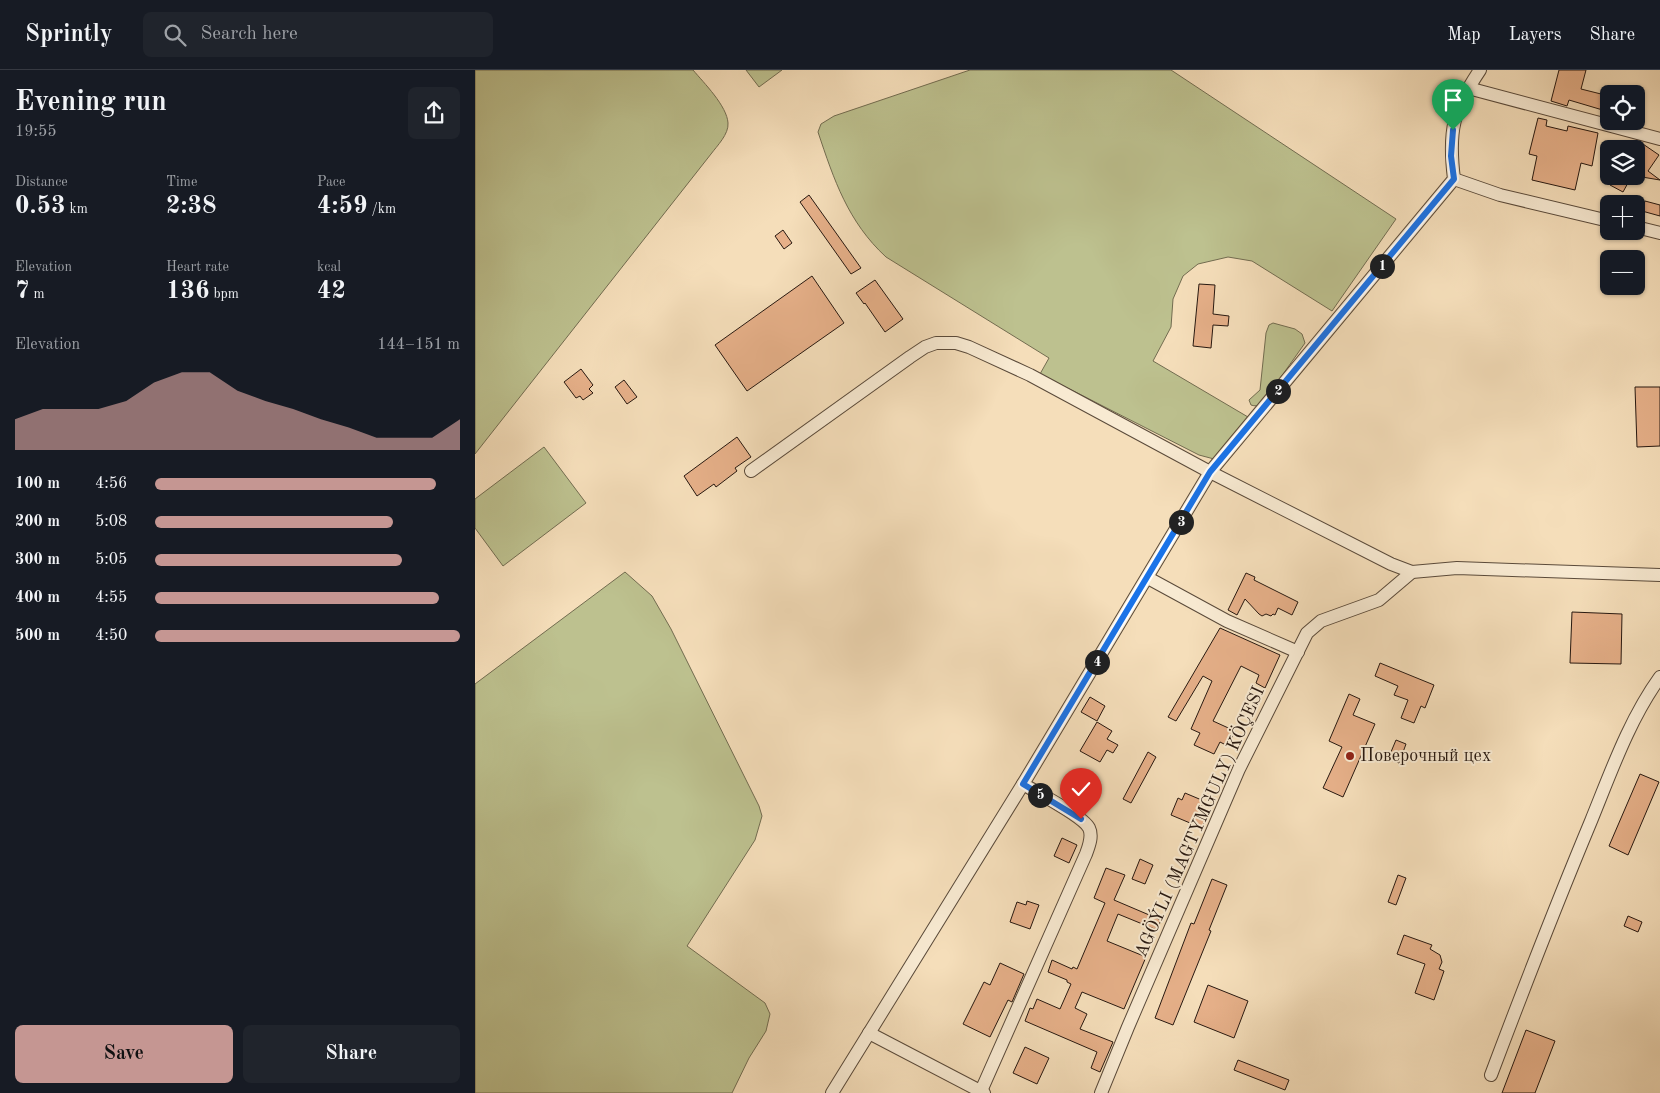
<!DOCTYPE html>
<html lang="en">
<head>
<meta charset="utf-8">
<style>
	:root { --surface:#171b24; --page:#20242c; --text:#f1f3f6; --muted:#9ea1a6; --line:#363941; --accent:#c59692 }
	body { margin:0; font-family:"Old Standard TT",serif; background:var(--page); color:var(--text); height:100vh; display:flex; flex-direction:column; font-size:19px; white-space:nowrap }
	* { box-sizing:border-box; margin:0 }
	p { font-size:16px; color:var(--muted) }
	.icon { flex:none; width:28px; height:28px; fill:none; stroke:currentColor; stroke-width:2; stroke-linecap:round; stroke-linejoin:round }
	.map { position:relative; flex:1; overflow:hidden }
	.panel { display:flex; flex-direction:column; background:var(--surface); width:475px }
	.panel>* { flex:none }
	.tools { position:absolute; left:1125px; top:15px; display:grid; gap:10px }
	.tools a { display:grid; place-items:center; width:45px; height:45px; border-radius:8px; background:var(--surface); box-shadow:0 1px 4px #0004; font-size:25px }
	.pin { position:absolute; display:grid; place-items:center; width:42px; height:42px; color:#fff; margin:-51px -21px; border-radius:50% 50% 50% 0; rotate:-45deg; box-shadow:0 0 5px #0007 }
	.pin .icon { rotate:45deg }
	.km { position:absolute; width:25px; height:25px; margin:-12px; border-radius:50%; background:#222; color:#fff; font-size:14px; line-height:25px; text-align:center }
	.round { display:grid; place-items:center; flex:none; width:52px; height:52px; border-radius:8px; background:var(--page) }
	.head { display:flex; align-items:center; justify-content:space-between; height:85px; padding:0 15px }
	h1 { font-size:28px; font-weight:700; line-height:38px }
	.figures { display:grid; grid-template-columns:repeat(3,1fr); gap:8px; height:85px; padding:5px 15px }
	.figures div { display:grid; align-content:center }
	.figures b { font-size:25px; font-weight:700 }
	.figures small { font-size:14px; font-weight:400 }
	.figures p { font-size:14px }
	.chart { height:140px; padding:10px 15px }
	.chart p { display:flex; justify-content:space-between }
	.chart svg { width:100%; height:90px; margin-top:5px; fill:var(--accent); opacity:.7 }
	.cta { display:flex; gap:10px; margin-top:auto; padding:10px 15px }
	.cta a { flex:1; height:58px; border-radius:8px; background:var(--accent); color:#111; font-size:20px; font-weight:700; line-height:58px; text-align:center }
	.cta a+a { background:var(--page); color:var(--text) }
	ul { padding:0 15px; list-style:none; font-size:16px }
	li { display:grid; grid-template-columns:80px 60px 1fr; align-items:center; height:38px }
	li i { height:12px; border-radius:6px; background:var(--accent) }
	header { display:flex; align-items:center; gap:30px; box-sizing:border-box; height:70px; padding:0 25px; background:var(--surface); border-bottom:1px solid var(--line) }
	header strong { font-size:24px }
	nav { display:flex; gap:28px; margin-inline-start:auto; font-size:18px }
	.search { width:350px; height:45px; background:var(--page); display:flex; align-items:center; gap:12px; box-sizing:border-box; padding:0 18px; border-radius:8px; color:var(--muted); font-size:19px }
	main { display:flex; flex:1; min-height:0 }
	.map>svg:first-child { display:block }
	.green { fill:#bdc18f; stroke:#726c50 }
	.building { fill:#e6b089; stroke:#271810 }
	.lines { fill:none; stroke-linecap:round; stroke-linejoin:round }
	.minor-casing { stroke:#5a4a3a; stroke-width:14 }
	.minor { stroke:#f8ead2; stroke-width:12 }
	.route-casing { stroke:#fff; stroke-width:10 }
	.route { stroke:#1a73e8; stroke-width:6 }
	.poi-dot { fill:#8f2418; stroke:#f8ead2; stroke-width:2 }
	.labels { text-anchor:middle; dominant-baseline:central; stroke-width:4; stroke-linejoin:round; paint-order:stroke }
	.poi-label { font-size:18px; fill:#271810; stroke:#f8ead2; text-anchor:start }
	.street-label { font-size:18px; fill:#271810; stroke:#f8ead2 }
</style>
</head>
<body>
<header>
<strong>Sprintly</strong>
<div class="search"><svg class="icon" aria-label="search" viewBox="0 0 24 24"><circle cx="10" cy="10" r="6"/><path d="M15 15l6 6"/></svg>Search here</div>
<nav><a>Map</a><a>Layers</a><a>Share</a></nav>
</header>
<main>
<section class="panel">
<div class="head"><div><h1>Evening run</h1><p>19:55</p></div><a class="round"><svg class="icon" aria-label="share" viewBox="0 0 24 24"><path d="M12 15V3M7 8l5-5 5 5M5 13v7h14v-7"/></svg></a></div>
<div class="figures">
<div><p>Distance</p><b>0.53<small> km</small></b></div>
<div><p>Time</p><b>2:38</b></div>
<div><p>Pace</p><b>4:59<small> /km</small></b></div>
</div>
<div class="figures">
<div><p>Elevation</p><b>7<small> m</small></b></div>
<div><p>Heart rate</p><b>136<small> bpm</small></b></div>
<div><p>kcal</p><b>42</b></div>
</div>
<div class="chart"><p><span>Elevation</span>144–151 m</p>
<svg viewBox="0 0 160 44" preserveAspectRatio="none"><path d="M0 44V29L10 24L20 24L30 24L40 20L50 11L60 6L70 6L80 15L90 20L100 24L110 29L120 33L130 38L140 38L150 38L160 29V44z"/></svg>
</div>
<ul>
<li><b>100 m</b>4:56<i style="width:92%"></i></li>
<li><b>200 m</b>5:08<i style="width:78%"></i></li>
<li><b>300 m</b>5:05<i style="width:81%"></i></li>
<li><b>400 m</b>4:55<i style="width:93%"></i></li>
<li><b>500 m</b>4:50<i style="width:100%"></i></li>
</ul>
<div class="cta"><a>Save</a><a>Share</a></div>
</section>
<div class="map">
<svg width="1185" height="1023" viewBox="0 0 1185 1023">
	<rect width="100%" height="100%" fill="#f5deba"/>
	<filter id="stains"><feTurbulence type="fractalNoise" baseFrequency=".004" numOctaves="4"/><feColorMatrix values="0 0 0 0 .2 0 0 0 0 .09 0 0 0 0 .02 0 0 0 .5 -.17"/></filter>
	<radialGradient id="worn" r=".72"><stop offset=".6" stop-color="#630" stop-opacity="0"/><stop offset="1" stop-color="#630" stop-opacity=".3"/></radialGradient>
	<!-- green -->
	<g class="green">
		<path d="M 0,0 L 218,0 C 229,13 252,36 253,53 C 254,64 242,76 236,84 L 0,384 Z"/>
		<path d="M 271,0 L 307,0 L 284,17 Z"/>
		<path d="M 495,0 L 696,0 L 921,149 L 857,241 L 777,191 L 753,187 L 723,194 L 708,206 L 698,229 L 696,257 L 678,291 L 773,347 L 739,389 L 724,385 L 565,304 L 574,288 L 411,187 C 373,152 359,110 343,62 L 346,54 L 359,46 Z"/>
		<path d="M 798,253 L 820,259 L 827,264 L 830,273 L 789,331 C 785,335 782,337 776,335 L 774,330 L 785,320 L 791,263 L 794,255 Z"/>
		<path d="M 69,377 L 111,433 L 28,496 L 0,458 L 0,429 Z"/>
		<path d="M 150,502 L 177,526 L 196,559 L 284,736 L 287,746 L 280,770 L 212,876 L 290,933 L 295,944 L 291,961 L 274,988 L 257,1023 L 0,1023 L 0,614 Z"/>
	</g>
	<!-- building -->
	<g class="building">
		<path d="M 1084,0 L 1111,0 L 1106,19 L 1134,26 L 1131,41 L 1094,30 L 1092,36 L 1076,31 Z"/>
		<path d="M 1063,48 L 1072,50 L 1071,56 L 1092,61 L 1093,56 L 1123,63 L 1117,96 L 1106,93 L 1100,120 L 1057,110 L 1062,86 L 1054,84 Z"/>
		<path d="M 1161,71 L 1165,72 L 1184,85 L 1173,101 L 1185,110 L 1161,106 Z"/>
		<path d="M 1139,106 L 1146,106 L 1154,111 L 1148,122 L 1135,115 Z"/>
		<path d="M 334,125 L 386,198 L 376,204 L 325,132 Z"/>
		<path d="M 1170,131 L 1185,135 L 1185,146 L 1167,141 Z"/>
		<path d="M 308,160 L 317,173 L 309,179 L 300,166 Z"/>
		<path d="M 337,206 L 369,253 L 272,321 L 240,275 Z"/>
		<path d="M 400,210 L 428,249 L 410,262 L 390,233 L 389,234 L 381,223 Z"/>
		<path d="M 724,214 L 740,215 L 738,244 L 754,246 L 753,256 L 738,255 L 736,278 L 718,276 Z"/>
		<path d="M 106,299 L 118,315 L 114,319 L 118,323 L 108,330 L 105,326 L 101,328 L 89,312 Z"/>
		<path d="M 149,310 L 162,327 L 152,334 L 140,317 Z"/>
		<path d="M 1160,317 L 1185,317 L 1185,376 L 1162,377 Z"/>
		<path d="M 262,367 L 276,387 L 260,398 L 262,401 L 241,417 L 239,414 L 222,426 L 209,406 Z"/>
		<path d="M 771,503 L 780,507 L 779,510 L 823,532 L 817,545 L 803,538 L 800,545 L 798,544 L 796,546 L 791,544 L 787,546 L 784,544 L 770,529 L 762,545 L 753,540 Z"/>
		<path d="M 1097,542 L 1147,544 L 1146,594 L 1095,593 Z"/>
		<path d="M 745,558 L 805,585 L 790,618 L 781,613 L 784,605 L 766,596 L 738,651 L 760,661 L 753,676 L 745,672 L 739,684 L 719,675 L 725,663 L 716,659 L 737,611 L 728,606 L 701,651 L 693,647 Z"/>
		<path d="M 905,593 L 959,615 L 950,638 L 946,636 L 939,653 L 926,648 L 933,630 L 919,625 L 923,616 L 900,606 Z"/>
		<path d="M 874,624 L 885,629 L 878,645 L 900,654 L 868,727 L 848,718 L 867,677 L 854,671 Z"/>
		<path d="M 615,627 L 630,636 L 622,651 L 606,642 Z"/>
		<path d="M 622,652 L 637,661 L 632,669 L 643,675 L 638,683 L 632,680 L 625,692 L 605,681 Z"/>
		<path d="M 921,670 L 931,674 L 924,693 L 913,689 Z"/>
		<path d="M 673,682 L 681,687 L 656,733 L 648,729 Z"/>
		<path d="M 1165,704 L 1184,712 L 1153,785 L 1134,776 Z"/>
		<path d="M 710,723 L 729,731 L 726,738 L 734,741 L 727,758 L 696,745 L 703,728 L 707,730 Z"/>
		<path d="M 587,768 L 602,775 L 594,793 L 579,786 Z"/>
		<path d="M 665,789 L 678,795 L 670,814 L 657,809 Z"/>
		<path d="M 631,798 L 650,805 L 639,830 L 686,850 L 682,860 L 643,844 L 632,871 L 671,887 L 649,939 L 607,922 L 600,938 L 612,944 L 605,959 L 638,972 L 625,1002 L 616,998 L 622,982 L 550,951 L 555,938 L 558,939 L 562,929 L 585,939 L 596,914 L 592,912 L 592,910 L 573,902 L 577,890 L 597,899 L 598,897 L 602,899 L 630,833 L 619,828 Z"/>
		<path d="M 923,805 L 931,808 L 921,835 L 913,832 Z"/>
		<path d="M 737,809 L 752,815 L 734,860 L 736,861 L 698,955 L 680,948 L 716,853 L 719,854 Z"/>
		<path d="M 552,831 L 564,835 L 555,859 L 535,852 L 542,832 L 551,835 Z"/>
		<path d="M 1153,846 L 1167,852 L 1163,862 L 1149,856 Z"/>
		<path d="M 929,865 L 957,875 L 955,879 L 965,885 L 967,892 L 964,899 L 969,901 L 959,930 L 940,923 L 950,894 L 922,884 Z"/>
		<path d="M 525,893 L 549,904 L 537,932 L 533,930 L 515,967 L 488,954 L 509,912 L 515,915 Z"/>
		<path d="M 733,915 L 773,931 L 759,968 L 719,952 Z"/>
		<path d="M 1051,960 L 1080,971 L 1060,1023 L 1027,1023 Z"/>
		<path d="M 550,977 L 574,988 L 562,1014 L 538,1003 Z"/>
		<path d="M 763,990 L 814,1010 L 810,1020 L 759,1000 Z"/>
	</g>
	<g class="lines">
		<!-- minor casing -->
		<g class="minor-casing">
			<g id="minor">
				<path d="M 993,18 L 1185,69"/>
				<path d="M 979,109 L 1025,125 L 1134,151"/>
				<path d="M 1161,157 L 1185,163"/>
				<path d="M 276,401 L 435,287 L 450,277 L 461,273 L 481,273 L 494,277 L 555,305 L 735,402 L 916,494 L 937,502"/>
				<path d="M 673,508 L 752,551 L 823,582"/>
				<path d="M 394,963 L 509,1023"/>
				<path d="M 1016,1005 C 1048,920 1081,835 1116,751 C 1136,702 1154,650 1185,607"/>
				<path d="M 506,1021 L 611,784 C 614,776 618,766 614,758 C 608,746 561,722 548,714"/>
				<path d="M 357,1023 L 548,714 L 735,402 L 979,109 C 973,61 978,40 1005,0"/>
				<path d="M 626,1023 L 653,957 L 764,699 L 832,563 L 846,551 L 904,530 L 937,502 L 982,498 L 1185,505"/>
			</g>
		</g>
		<!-- minor -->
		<use href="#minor" class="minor"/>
	</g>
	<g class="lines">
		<!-- route casing -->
		<g class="route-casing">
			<path id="route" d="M 606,749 L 548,714 L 735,402 L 979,109 L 976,86 L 978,60"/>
		</g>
		<!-- route -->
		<use href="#route" class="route"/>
	</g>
	<!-- markers -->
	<circle class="poi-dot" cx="875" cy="686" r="5"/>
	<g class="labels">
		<!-- poi labels -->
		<g class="poi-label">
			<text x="885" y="686">Поверочный цех</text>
		</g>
		<!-- street labels -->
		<g class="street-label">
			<text transform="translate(725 752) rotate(-66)">AGÖÝLI (MAGTYMGULY) KÖÇESI</text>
		</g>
	</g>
	<rect width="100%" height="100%" filter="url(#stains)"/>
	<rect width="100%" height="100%" fill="url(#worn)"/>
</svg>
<div class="tools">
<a><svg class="icon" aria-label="locate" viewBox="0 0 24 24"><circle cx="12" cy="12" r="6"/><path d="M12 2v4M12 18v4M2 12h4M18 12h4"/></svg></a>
<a><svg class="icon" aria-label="layers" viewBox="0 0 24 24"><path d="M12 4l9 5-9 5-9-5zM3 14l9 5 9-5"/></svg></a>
<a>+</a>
<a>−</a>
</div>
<div class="pin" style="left:978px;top:60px;background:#1e9e55"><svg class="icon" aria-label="arrive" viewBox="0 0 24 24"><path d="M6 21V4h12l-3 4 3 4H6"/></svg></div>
<div class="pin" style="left:606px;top:749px;background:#d93025"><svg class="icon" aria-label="check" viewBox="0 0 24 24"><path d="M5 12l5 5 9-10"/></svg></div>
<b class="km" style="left:907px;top:196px">1</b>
<b class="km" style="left:803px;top:321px">2</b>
<b class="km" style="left:706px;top:452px">3</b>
<b class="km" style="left:622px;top:592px">4</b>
<b class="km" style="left:565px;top:725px">5</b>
</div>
</main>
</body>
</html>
